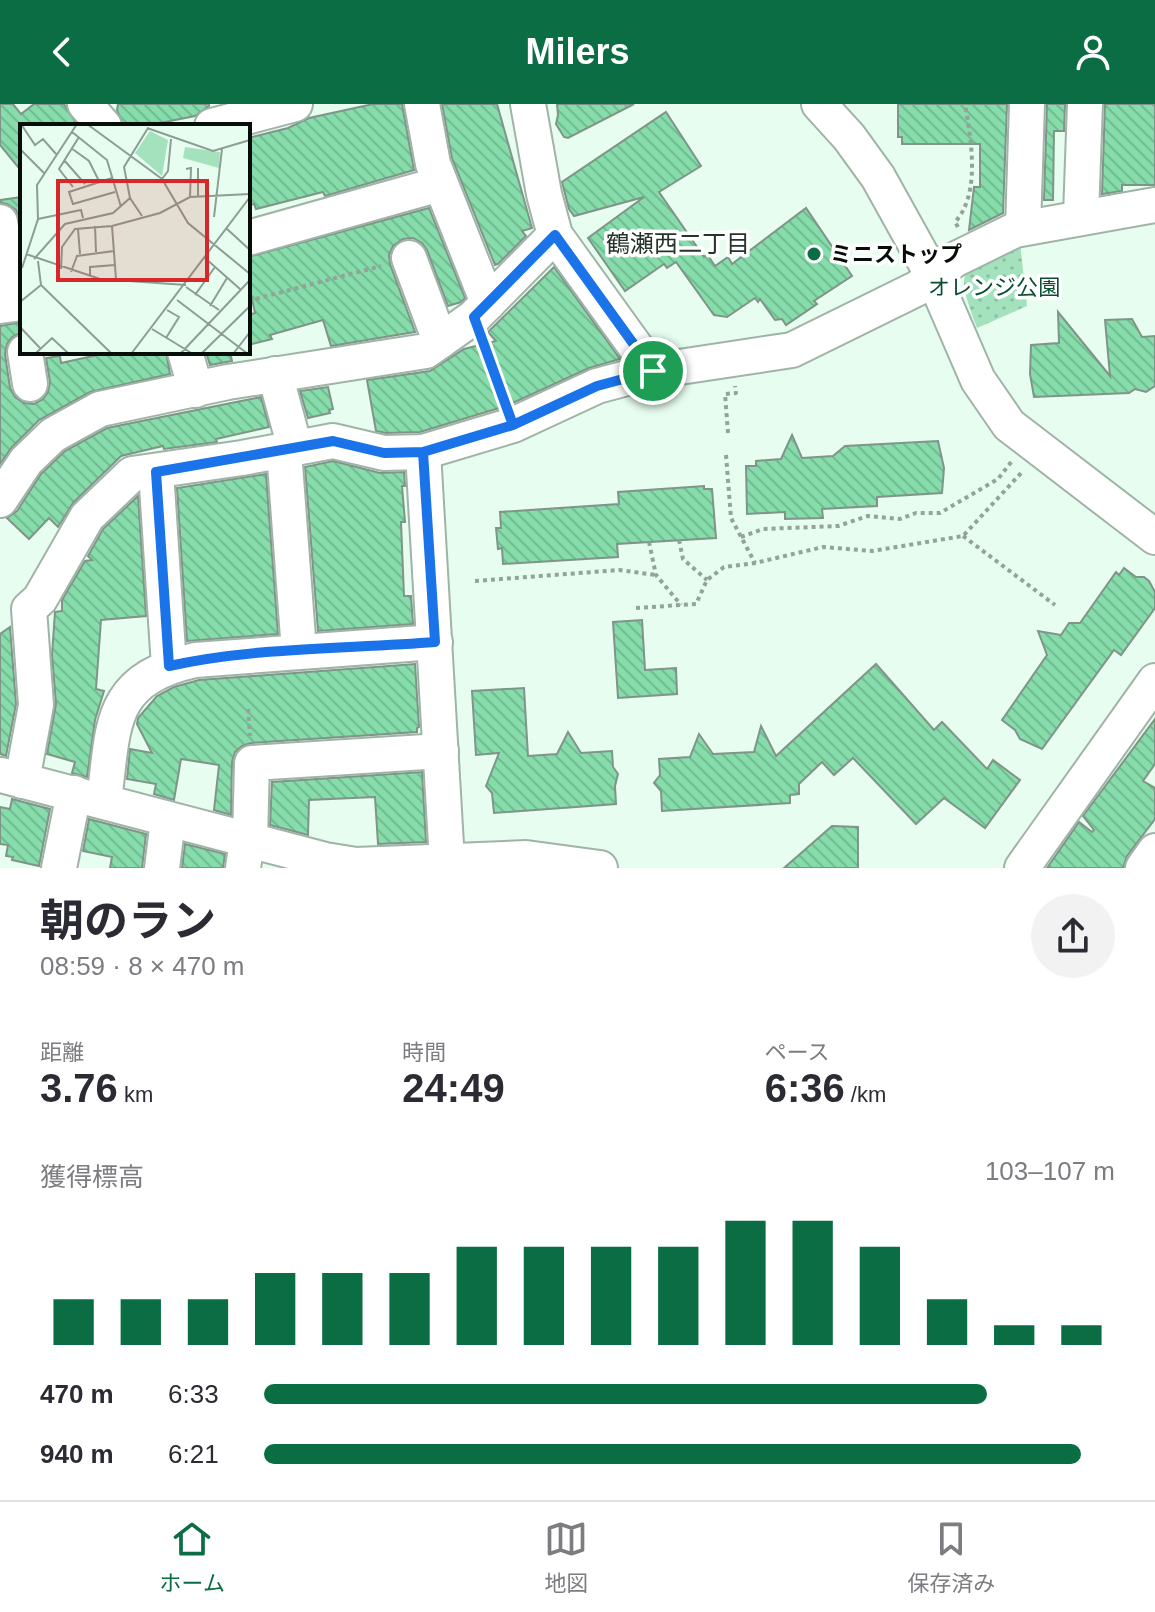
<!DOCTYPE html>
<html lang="ja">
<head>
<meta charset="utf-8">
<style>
	:root { --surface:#fff; --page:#f2f2f3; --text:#2b2b33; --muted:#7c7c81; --line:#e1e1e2; --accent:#0a6d43 }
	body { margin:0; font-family:Helvetica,"Noto Sans JP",sans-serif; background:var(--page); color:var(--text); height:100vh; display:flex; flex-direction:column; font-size:30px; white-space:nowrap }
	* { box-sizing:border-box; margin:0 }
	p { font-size:26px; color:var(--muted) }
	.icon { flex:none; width:44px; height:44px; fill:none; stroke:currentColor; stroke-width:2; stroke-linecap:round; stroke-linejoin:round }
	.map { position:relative; height:764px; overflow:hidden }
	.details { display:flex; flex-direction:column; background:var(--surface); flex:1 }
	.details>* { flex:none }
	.pin { position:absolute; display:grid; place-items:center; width:68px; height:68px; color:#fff; margin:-34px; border:4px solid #fff; border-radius:50%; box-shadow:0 2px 8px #0007 }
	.round { display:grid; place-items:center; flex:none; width:84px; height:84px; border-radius:42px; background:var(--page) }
	.headline { display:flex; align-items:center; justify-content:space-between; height:136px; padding:0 40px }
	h1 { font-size:44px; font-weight:700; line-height:60px }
	.figures { display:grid; grid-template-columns:repeat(3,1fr); gap:12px; height:136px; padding:8px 40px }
	.figures div { display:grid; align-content:center }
	.figures b { font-size:40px; font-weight:700 }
	.figures small { font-size:22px; font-weight:400 }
	.figures p { font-size:22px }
	.chart { height:224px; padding:16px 40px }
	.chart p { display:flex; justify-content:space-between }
	.chart svg { width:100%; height:144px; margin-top:8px; stroke:var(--accent); stroke-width:6 }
	ul { padding:0 40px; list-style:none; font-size:26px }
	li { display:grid; grid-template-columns:128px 96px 1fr; align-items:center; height:60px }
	li i { height:20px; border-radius:10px; background:var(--accent) }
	header { display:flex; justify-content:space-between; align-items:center; height:104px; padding:0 40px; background:var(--accent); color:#fff; font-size:36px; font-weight:700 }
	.tab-bar { display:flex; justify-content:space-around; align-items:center; height:112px; border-top:2px solid var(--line); background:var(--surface); font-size:22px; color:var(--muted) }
	.tab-bar a { display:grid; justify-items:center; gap:4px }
	.tab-bar .selected { color:var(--accent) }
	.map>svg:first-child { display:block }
	.park { fill:url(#park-dots) }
	.building { fill:url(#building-back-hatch); stroke:#809487; stroke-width:2 }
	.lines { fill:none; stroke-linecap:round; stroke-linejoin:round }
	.minor-casing { stroke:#9fb4a7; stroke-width:38 }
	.path { stroke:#93a399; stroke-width:4; stroke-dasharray:4 4; stroke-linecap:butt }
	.minor { stroke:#fff; stroke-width:34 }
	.route-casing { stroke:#fff; stroke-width:16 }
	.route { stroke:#1a73e8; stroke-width:10 }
	.poi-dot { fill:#0a6d43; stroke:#fff; stroke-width:3 }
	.labels { text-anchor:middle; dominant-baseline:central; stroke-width:7; stroke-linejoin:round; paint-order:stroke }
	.poi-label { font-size:22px; font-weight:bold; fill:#070d09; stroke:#fff; text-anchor:start }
	.park-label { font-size:22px; fill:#094f30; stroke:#fff }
	.neighbourhood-label { font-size:24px; fill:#24352b; stroke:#fff }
	.inset-road { fill:none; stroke:#8d9d93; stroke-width:2 }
	.view { fill:#d62828; fill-opacity:0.15; stroke:#d62828; stroke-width:4 }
	.inset-edge { fill:none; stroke:#070d09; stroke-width:4 }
</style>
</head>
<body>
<header><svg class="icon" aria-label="back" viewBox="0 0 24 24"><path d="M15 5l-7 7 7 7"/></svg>Milers<svg class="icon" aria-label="person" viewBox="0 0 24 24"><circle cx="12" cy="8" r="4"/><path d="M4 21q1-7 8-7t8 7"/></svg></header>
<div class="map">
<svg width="1155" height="764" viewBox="0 0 1155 764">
	<defs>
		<pattern id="park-dots" width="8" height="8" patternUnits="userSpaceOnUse" patternTransform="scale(2)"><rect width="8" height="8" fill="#a3e2bc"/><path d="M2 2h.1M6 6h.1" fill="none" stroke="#8bc1a0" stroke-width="1.8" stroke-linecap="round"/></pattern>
		<pattern id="building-back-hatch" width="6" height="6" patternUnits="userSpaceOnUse" patternTransform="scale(2)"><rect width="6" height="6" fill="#86dcab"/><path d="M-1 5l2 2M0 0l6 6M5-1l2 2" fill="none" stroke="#72bc92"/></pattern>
	</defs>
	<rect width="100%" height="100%" fill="#e7fdef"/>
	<!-- park -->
	<path class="park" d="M 1020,139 L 1027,202 L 977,224 C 952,159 962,165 1020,139 Z"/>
	<!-- building -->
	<g class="building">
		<path d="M 0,0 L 13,0 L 21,10 L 34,0 L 64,0 L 78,22 L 22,22 L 22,68 L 0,41 Z"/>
		<path d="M 118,0 L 209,0 L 209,2 L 195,12 L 145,22 L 123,22 L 117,6 Z"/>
		<path d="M 373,0 L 402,0 L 414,66 L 325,92 L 323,88 L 256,105 L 254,100 L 248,101 L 248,34 L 288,24 L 309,14 Z"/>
		<path d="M 442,0 L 497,0 L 532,124 L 522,127 L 526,132 L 498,160 L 495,161 L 452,54 Z"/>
		<path d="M 557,0 L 634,0 L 568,34 L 564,33 L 556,20 L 558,11 Z"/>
		<path d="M 898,0 L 1007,0 L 1003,109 L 969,126 L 974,83 L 980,83 L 980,40 L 902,40 L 902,33 L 898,33 Z"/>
		<path d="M 1047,0 L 1065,0 L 1064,27 L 1054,27 L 1053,96 L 1044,96 Z"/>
		<path d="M 1105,0 L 1155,0 L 1155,81 L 1122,81 L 1122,87 L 1102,90 Z"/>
		<path d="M 666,8 L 701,62 L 659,88 L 704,153 L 707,150 L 715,162 L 728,153 L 732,160 L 806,104 L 852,172 L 814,197 L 817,200 L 786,221 L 782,215 L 775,216 L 760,195 L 758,198 L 755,194 L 727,213 L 714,211 L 676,158 L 667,164 L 664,160 L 625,187 L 588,134 L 644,93 L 574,112 L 569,105 L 562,78 Z"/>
		<path d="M 22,93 L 22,127 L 16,106 L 7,100 L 0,99 L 0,96 Z"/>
		<path d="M 429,104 L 465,194 L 461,198 L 448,202 L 427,146 L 422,139 L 413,134 L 403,135 L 393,142 L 389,151 L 390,160 L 415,228 L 331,242 L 323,216 L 270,231 L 272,235 L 248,241 L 248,211 L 255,209 L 248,176 L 248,153 Z"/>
		<path d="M 554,163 L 620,255 L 589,264 L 506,302 L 420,328 L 386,329 L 376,327 L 367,276 L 430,267 L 464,245 L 496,237 L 488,228 Z"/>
		<path d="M 1058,208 L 1110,272 L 1105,216 L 1132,215 L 1142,233 L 1155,232 L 1155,282 L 1146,288 L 1135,285 L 1129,289 L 1034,293 L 1030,270 L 1031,241 L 1059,239 Z"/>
		<path d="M 22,218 L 22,228 L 12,233 L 7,240 L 5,250 L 10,284 L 15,293 L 24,299 L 34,300 L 43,295 L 48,288 L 50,278 L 46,254 L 60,252 L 61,259 L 111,248 L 166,248 L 170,270 L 90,288 L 39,316 L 12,343 L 0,360 L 0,222 Z"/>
		<path d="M 206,248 L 230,248 L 232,257 L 210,261 Z"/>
		<path d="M 328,283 L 333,305 L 329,306 L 330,309 L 308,314 L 300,287 Z"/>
		<path d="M 261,293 L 269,323 L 216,335 L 217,338 L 164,345 L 163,342 L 121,352 L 73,399 L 58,423 L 49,414 L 29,435 L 7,414 L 17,407 L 41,370 L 65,347 L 107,324 Z"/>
		<path d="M 792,331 L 802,354 L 833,352 L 845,342 L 938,337 L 944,364 L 942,389 L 877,393 L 877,402 L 822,405 L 823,414 L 785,415 L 785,408 L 747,410 L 746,362 L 756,362 L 756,357 L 781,355 Z"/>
		<path d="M 333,357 L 380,369 L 404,368 L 405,382 L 402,382 L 405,418 L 401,418 L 404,492 L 411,492 L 413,520 L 318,527 L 305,363 Z"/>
		<path d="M 266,370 L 278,530 L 187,537 L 177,384 Z"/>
		<path d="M 704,382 L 704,385 L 712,385 L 716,434 L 617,440 L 618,453 L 503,460 L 502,444 L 498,445 L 496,424 L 501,424 L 500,408 L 619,400 L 618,388 Z"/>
		<path d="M 138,392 L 146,512 L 101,516 L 96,585 L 104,587 L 95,616 L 87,673 L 72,669 L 75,658 L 47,650 L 56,600 L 52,551 L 55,508 L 62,507 L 62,496 L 85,457 L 92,456 L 88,452 L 103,425 Z"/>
		<path d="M 1124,464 L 1136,473 L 1144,473 L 1149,477 L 1155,488 L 1155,504 L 1121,551 L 1114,546 L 1042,645 L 1020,635 L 1015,626 L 1002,616 L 1047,551 L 1038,527 L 1061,531 L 1069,519 L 1080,519 L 1116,468 L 1119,471 Z"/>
		<path d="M 642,516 L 645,566 L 676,564 L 677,590 L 618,594 L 613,518 Z"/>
		<path d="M 10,523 L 16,600 L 6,652 L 0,650 L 0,530 Z"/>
		<path d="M 415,560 L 419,623 L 417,624 L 417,628 L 251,639 L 242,642 L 235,648 L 232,658 L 231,711 L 214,706 L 219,661 L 181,655 L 174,696 L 154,690 L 156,680 L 127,675 L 130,645 L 152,649 L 137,620 L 138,614 L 157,592 L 174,583 L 199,576 Z"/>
		<path d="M 876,560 L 934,626 L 942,618 L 987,665 L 993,656 L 1020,676 L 985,724 L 944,694 L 916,720 L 853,654 L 834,671 L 822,658 L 799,680 L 799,690 L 790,691 L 790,699 L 662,707 L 661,687 L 654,679 L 660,671 L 659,655 L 690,653 L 699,630 L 713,650 L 754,648 L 761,622 L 776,652 Z"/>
		<path d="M 524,584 L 528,652 L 557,650 L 568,628 L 581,649 L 612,647 L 613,663 L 618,670 L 615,682 L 616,700 L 494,709 L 492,689 L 486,682 L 499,649 L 476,651 L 472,587 Z"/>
		<path d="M 1155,615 L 1155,660 L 1143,677 L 1155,684 L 1155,715 L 1127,752 L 1123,764 L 1047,764 L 1079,718 L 1092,728 L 1094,726 L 1083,712 Z"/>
		<path d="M 422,668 L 426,738 L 378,740 L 375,693 L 309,696 L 308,731 L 270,721 L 272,678 Z"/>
		<path d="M 12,695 L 50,705 L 39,762 L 12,756 L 13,753 L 6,752 L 8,741 L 0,740 L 0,703 L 10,705 Z"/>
		<path d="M 89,715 L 146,730 L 142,764 L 110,764 L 112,753 L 83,747 Z"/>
		<path d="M 832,722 L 858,723 L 858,764 L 784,764 Z"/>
		<path d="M 185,740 L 225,750 L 223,764 L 182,764 Z"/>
	</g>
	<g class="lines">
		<!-- minor casing -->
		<g class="minor-casing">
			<g id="minor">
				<path d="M 85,0 L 104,22"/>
				<path d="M 422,0 L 433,60 L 488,199"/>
				<path d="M 528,0 L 544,90 L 555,131 L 653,267"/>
				<path d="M 819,0 L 849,33 L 878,73 L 933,172 L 978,276 L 1009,321 L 1155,433"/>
				<path d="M 212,22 L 295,0"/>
				<path d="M 1081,112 L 1085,0"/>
				<path d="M 0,118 L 15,200 L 0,202"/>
				<path d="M 1023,124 L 1027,0"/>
				<path d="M 248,134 L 440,80"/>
				<path d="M 409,154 L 440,237"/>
				<path d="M 25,248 L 30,280"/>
				<path d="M 185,248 L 196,286"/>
				<path d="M 275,270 L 295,344"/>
				<path d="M 284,347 L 299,547"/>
				<path d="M 423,348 L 447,758"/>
				<path d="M 156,368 L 169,562"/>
				<path d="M 0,396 L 26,357 L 53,331 L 100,305 L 228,278 L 426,247 L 474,213 L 555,131"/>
				<path d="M 1,671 L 325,756 L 356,761 L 526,754 L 600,764"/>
				<path d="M 22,677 L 36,601 L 29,505 L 40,495 L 87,413 L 132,370 L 242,354 L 333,337 L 384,349 L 423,348 L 513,321 L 597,282 L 653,267 L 792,246 L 918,184 L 954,156 L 1015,126 L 1155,101"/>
				<path d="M 104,697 C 114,621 107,576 195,556 L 435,538"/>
				<path d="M 250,736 L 252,659 L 441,647"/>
				<path d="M 59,764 L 74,689"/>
				<path d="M 162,764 L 168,716"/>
				<path d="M 243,764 L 247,736"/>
				<path d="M 1022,764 L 1155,577"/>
				<path d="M 1143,764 L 1155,747"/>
			</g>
		</g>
		<!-- path -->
		<g class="path">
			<path d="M 958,123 L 955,118 C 981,90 971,35 965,0"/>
			<path d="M 248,197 L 381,162"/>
			<path d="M 483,240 L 504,296"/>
			<path d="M 728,329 L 725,290 L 736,289 L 735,282"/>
			<path d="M 726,351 L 731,414 L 755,459"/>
			<path d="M 963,432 L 1055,501"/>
			<path d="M 741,433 L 763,425 L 838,422 L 868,412 L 900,415 L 916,409 L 940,409 L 998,375 L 1012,357"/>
			<path d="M 679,436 L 683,455 L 707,476"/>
			<path d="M 649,438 L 656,471 L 681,501"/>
			<path d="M 475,477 L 619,466 L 656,471"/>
			<path d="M 636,504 L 696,500 L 707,476 L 724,463 L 755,459 L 823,443 L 872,447 L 963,432 L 1022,368"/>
			<path d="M 248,605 L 250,632"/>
		</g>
		<!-- minor -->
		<use href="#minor" class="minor"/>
	</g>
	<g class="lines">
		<!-- route casing -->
		<g class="route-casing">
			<path id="route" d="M 653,267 L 555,131 L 474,213 L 513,321 L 423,348 L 384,349 L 333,337 L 156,368 L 169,562 C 255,543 347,545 435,538 L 423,348 L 513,321 L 597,282 L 653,267"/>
		</g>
		<!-- route -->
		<use href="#route" class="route"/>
	</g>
	<!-- markers -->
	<circle class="poi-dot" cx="814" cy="150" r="8"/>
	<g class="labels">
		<!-- poi labels -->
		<g class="poi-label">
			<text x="830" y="150">ミニストップ</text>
		</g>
		<!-- park labels -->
		<g class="park-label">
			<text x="994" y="183">オレンジ公園</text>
		</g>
		<!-- neighbourhood labels -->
		<g class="neighbourhood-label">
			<text x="678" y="139">鶴瀬西二丁目</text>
		</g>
	</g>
	<!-- overview -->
	<g transform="translate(20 20)">
		<rect width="230" height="230" fill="#e7fdef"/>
		<path d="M 130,7 L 148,16 L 142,52 L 115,29 ZM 165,23 L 200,28 L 199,44 L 163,34 Z" fill="#a3e2bc"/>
		<path class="inset-road" d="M 1,0 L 15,21 L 23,15 L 36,30M 67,0 L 142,55 L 168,99 L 230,150M 127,4 L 193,27 L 230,16M 52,8 L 87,36 L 101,83M 51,24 L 69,37 L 79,57M 1,26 L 24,49M 44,36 L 65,60M 166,45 L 171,44 L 170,73M 92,54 L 49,68 L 53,80 L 95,68M 142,55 L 148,47 L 151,15M 53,63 L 39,45 L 59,13M 178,72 L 178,44M 122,92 L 110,74 L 104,43 L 128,4M 194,93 L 202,25M 18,95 L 61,86 L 63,94M 75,102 L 76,128M 92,102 L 96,155M 58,105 L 60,130M 207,105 L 230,126M 6,130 L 80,155 L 166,161M 185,134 L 220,165M 14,135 L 45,100 L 93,89 L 110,74M 18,137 L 21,161 L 92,230M 2,144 L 18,95 L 17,61 L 57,0M 41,145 L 42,123 L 55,105 L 92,102 L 140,89 L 170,73 L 230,70M 51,148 L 57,132 L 94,127M 70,153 L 70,143 L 95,141M 166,163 L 199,186M 175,171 L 195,143M 157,176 L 228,230M 0,178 L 21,161M 190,182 L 207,154M 0,203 L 20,224M 132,205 L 173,230M 146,214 L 159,193 L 147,186M 15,230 L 32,214 L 49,230M 111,230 L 230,73M 160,230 L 230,156M 181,230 L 230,182M 213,230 L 230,208"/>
		<path class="view" d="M 38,57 L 187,57 L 187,156 L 38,156 Z"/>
		<rect width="230" height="230" class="inset-edge"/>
	</g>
</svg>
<div class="pin" style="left:653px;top:267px;background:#1e9e55"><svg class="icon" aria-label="arrive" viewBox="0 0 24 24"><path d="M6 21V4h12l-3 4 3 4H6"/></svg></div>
</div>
<section class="details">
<div class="headline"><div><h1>朝のラン</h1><p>08:59 · 8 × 470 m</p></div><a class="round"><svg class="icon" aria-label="share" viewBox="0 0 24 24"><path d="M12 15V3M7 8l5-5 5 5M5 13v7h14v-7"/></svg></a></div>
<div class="figures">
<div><p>距離</p><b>3.76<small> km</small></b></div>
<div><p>時間</p><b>24:49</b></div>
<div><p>ペース</p><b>6:36<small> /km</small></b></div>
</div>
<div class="chart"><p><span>獲得標高</span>103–107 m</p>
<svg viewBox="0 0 160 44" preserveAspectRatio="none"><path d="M5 44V30M15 44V30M25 44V30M35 44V22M45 44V22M55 44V22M65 44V14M75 44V14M85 44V14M95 44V14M105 44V6M115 44V6M125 44V14M135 44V30M145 44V38M155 44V38"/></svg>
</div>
<ul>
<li><b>470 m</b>6:33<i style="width:85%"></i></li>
<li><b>940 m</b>6:21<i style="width:96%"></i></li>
</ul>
</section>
<nav class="tab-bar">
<a class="selected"><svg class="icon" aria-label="home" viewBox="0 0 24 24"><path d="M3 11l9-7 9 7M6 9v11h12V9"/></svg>ホーム</a>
<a><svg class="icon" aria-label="map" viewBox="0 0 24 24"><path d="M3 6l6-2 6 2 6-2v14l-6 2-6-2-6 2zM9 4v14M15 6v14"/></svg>地図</a>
<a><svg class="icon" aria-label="saved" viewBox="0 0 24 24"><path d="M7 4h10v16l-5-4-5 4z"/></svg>保存済み</a>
</nav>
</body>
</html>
